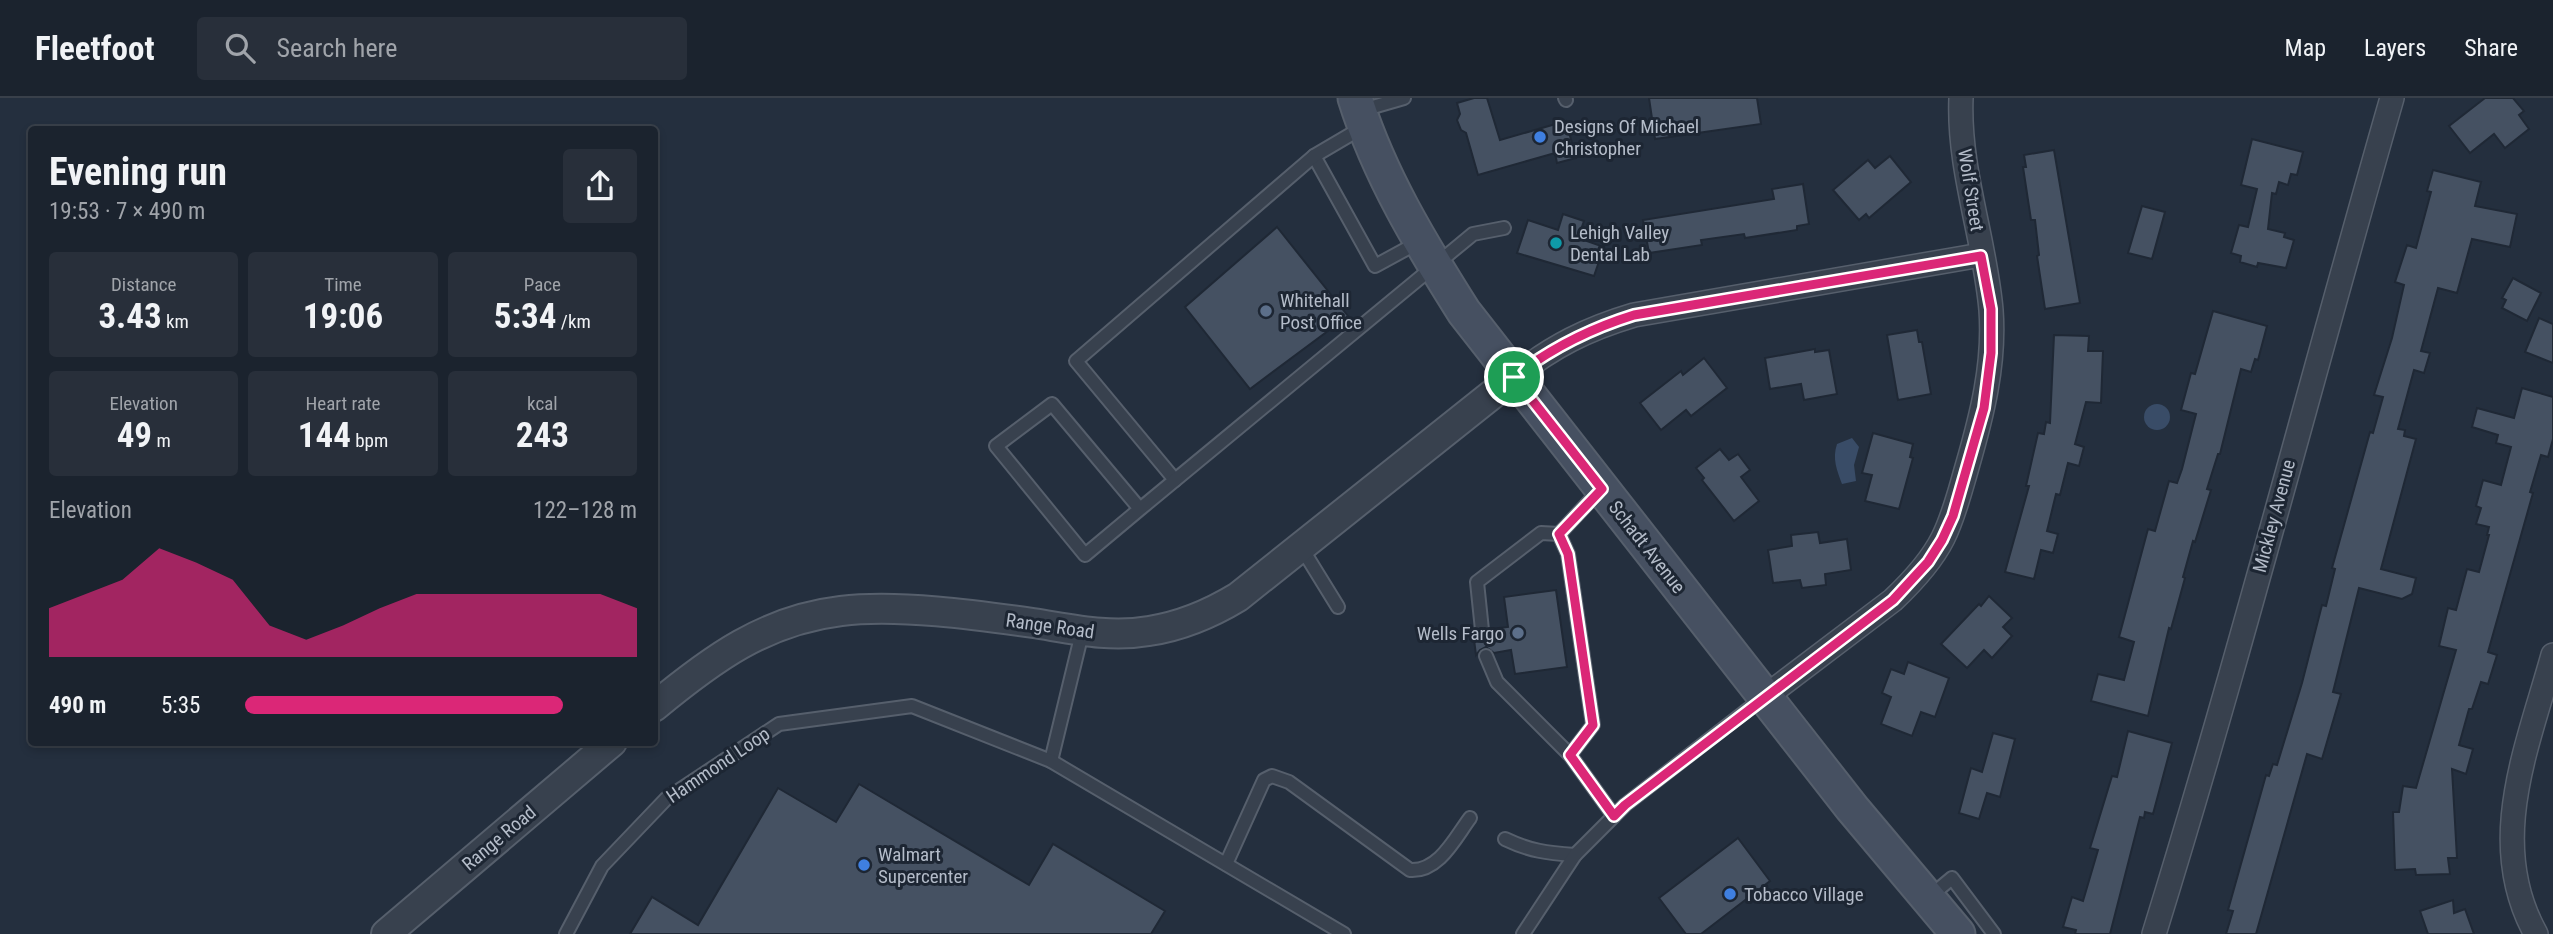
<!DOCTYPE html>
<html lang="en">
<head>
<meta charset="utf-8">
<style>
	:root { --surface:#1b232e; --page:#282f3a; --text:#f1f3f6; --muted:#a0a4aa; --line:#39404a; --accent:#db2777 }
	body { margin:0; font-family:"Roboto Condensed",sans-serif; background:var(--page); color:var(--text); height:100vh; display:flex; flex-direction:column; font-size:26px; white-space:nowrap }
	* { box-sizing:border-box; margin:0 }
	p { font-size:23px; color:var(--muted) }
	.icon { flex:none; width:38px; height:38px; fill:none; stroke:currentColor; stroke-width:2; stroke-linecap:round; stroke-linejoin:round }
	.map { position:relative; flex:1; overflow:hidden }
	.drawer { position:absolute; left:28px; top:28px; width:630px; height:620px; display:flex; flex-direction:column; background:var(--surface); border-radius:7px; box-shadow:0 4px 10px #0003,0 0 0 2px var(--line) }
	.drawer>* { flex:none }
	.pin { position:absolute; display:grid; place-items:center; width:60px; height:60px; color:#fff; margin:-30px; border:4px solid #fff; border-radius:50%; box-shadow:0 2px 7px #0007 }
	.round { display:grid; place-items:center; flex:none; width:74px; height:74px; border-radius:7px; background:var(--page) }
	.head { display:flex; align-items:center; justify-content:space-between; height:119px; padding:0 21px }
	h1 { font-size:38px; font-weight:700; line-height:52px }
	.metrics { display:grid; grid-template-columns:repeat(3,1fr); gap:10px; height:119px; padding:7px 21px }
	.metrics div { display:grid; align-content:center; border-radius:7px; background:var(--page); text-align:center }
	.metrics b { font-size:35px; font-weight:700 }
	.metrics small { font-size:19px; font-weight:400 }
	.metrics p { font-size:19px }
	.chart { height:196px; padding:14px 21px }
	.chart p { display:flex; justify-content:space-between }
	.chart svg { width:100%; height:126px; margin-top:7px; fill:var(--accent); opacity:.7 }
	ul { padding:0 21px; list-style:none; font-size:23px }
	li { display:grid; grid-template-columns:112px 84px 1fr; align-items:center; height:52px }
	li i { height:18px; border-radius:9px; background:var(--accent) }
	header { display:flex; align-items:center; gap:42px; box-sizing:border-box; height:98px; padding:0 35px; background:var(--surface); border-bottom:2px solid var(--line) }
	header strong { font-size:33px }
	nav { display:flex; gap:38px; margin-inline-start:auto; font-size:24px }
	.search { width:490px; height:63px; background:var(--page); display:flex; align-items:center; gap:18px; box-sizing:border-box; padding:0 24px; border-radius:7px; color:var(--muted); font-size:26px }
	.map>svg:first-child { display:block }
	.water { fill:#394c67 }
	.building { fill:#455162; stroke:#1f2835; stroke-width:2 }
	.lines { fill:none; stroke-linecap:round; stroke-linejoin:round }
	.service-casing { stroke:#565f6c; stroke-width:16 }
	.minor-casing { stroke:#565f6c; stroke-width:26 }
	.tertiary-casing { stroke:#565f6c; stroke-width:32 }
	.secondary-casing { stroke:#565f6c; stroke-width:37 }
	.service { stroke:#38414e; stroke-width:12 }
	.minor { stroke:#38414e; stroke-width:23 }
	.tertiary { stroke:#38414e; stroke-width:28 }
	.secondary { stroke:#465061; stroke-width:33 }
	.route-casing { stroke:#fff; stroke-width:14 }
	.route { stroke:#db2777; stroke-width:9 }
	.shop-dot { fill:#3f7fe0; stroke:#1d2633; stroke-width:2.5 }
	.culture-dot { fill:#0f9aa8; stroke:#1d2633; stroke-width:2.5 }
	.service-dot { fill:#5c6f8a; stroke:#1d2633; stroke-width:2.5 }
	.labels { text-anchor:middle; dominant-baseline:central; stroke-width:6; stroke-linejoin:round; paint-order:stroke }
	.poi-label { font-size:19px; fill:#b4bcc9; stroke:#1d2633; text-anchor:start }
	.street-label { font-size:19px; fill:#b4bcc9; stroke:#1d2633 }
</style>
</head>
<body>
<header>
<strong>Fleetfoot</strong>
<div class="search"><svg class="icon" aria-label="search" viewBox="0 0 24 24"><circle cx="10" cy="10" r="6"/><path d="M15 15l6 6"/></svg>Search here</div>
<nav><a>Map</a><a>Layers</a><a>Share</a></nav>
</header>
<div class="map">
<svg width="2553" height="836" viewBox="0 0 2553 836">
	<rect width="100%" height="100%" fill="#242f3e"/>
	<!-- water -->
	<g class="water">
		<circle cx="2157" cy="319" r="13"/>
		<path d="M 1852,340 L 1859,349 L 1854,367 L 1856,383 L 1842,386 C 1837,372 1832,361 1837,346 Z"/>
	</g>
	<!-- building -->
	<g class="building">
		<path d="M 1474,0 L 1487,0 L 1500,42 L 1566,23 L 1576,60 L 1557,65 L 1555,55 L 1478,77 L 1466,35 L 1461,32 L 1457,22 L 1460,16 L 1457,5 Z"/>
		<path d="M 1649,0 L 1757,0 L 1761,26 L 1655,41 Z"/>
		<path d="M 2485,0 L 2513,0 L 2524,13 L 2519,17 L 2529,31 L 2505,50 L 2494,36 L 2470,55 L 2449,28 Z"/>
		<path d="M 2252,41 L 2303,54 L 2297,77 L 2291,76 L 2288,87 L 2279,84 L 2276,96 L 2272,95 L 2268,131 L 2285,135 L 2284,139 L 2294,142 L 2286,170 L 2258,165 L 2257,169 L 2240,164 L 2241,158 L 2231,155 L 2239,127 L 2248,129 L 2257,91 L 2241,87 Z"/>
		<path d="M 2054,52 L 2080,205 L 2045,211 L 2037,158 L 2039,157 L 2035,122 L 2031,122 L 2023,69 L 2026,69 L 2024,57 Z"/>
		<path d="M 1890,58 L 1911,84 L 1869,120 L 1866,116 L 1859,122 L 1833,92 L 1868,62 L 1875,70 Z"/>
		<path d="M 2433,72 L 2481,84 L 2475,108 L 2517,116 L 2510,149 L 2472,141 L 2457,195 L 2438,190 L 2421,253 L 2430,255 L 2424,275 L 2414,272 L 2398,331 L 2405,332 L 2404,338 L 2416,341 L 2381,471 L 2416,480 L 2412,496 L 2402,501 L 2359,490 L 2333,594 L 2341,596 L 2322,661 L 2307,656 L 2256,836 L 2226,836 L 2233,813 L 2228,812 L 2266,677 L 2269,678 L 2273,666 L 2277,667 L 2302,585 L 2322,507 L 2326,508 L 2335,471 L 2332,470 L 2370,334 L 2373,335 L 2383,299 L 2374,297 L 2392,240 L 2404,187 L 2395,184 L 2407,147 L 2416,150 L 2431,94 L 2427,93 Z"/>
		<path d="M 1803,86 L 1809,126 L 1797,128 L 1797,132 L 1745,140 L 1744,136 L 1701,142 L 1702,147 L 1649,155 L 1643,122 L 1774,101 L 1772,91 Z"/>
		<path d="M 2142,108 L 2165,114 L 2152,161 L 2128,155 Z"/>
		<path d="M 1563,116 L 1584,123 L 1578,140 L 1604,149 L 1594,178 L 1517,155 L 1528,122 L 1558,132 Z"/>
		<path d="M 1277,129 L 1348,218 L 1250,291 L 1185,209 Z"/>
		<path d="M 2513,180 L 2541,195 L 2527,223 L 2502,210 L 2506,202 L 2502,200 Z"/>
		<path d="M 2213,213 L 2267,228 L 2258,262 L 2255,261 L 2251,274 L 2241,271 L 2220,356 L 2218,356 L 2207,391 L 2211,392 L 2195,444 L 2193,443 L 2183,479 L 2185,480 L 2171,531 L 2169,530 L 2148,618 L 2091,603 L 2098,576 L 2124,582 L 2134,544 L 2119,539 L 2148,431 L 2155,433 L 2169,383 L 2177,385 L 2182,371 L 2196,316 L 2181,312 L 2191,275 L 2195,276 Z"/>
		<path d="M 2539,220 L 2553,226 L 2553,265 L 2525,254 Z"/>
		<path d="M 1917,232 L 1919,244 L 1922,244 L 1931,296 L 1898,302 L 1887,237 Z"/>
		<path d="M 2054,237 L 2089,238 L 2088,253 L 2103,253 L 2101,305 L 2086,304 L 2075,346 L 2084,349 L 2079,368 L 2068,365 L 2060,397 L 2056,396 L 2047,433 L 2058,436 L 2053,455 L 2041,452 L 2034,481 L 2005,474 L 2029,388 L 2026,388 L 2038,335 L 2044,336 L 2046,324 L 2050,325 Z"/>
		<path d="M 1815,251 L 1815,254 L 1829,252 L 1837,296 L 1804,302 L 1801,286 L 1770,291 L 1765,260 Z"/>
		<path d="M 1704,260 L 1727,290 L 1691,318 L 1686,312 L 1661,332 L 1640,305 L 1681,273 L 1683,277 Z"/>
		<path d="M 2522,290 L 2553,299 L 2553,341 L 2548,359 L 2541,357 L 2530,394 L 2533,395 L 2488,554 L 2497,557 L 2488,586 L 2481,584 L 2472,611 L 2469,611 L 2459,647 L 2473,651 L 2466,676 L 2452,671 L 2457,760 L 2448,760 L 2450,776 L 2416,777 L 2415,771 L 2395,772 L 2393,714 L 2399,714 L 2403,688 L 2416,690 L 2456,552 L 2439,548 L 2448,510 L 2456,512 L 2467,471 L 2479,474 L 2489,437 L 2487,437 L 2489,429 L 2476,426 L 2481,410 L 2476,408 L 2483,382 L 2501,387 L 2511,349 L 2496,345 L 2498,337 L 2472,329 L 2477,310 L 2514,320 Z"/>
		<path d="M 1873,335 L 1913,346 L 1910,359 L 1913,360 L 1899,411 L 1865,403 L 1872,377 L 1862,375 Z"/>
		<path d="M 1720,351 L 1729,362 L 1738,356 L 1750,372 L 1741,379 L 1759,403 L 1734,423 L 1702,382 L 1704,380 L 1696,370 Z"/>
		<path d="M 1818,434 L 1820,445 L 1847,441 L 1851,472 L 1825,476 L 1826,487 L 1802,490 L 1800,482 L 1773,485 L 1768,452 L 1792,448 L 1791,437 Z"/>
		<path d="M 1556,492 L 1567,569 L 1515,576 L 1511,552 L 1494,555 L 1486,549 L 1480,552 L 1476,557 L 1473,534 L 1478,540 L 1484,541 L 1490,536 L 1491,531 L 1508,529 L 1504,499 Z"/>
		<path d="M 1989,498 L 2012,520 L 2003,529 L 2012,538 L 1992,560 L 1984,552 L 1967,570 L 1941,546 L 1979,506 L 1981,508 Z"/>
		<path d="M 1908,564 L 1949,580 L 1935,619 L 1921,614 L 1912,638 L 1881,626 L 1891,599 L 1882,595 L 1891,571 L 1904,576 Z"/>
		<path d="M 2128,633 L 2172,645 L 2153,716 L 2145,714 L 2144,720 L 2140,719 L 2110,836 L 2075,836 L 2076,832 L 2063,829 L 2072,799 L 2083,803 L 2098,752 L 2090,750 L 2112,678 L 2117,679 Z"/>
		<path d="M 1993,635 L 2015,641 L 2000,699 L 1987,695 L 1979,721 L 1959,715 L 1971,670 L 1982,674 Z"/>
		<path d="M 859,686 L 1029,787 L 1053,746 L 1165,813 L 1151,836 L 630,836 L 652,799 L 698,827 L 778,690 L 836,724 Z"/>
		<path d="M 1738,740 L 1770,783 L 1701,836 L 1686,836 L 1659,800 Z"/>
		<path d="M 2453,802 L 2454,815 L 2465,811 L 2474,836 L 2428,836 L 2420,813 Z"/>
	</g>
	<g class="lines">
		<!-- service casing -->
		<g class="service-casing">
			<g id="service">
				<path d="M 1565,0 L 1566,2"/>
				<path d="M 1359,13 L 1404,0"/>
				<path d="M 1314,58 L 1375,168 L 1419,144"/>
				<path d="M 1175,382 L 1076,263 L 1314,58 L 1365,28"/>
				<path d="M 1140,411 L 1052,306 L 996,348 L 1085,457 L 1140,411 L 1473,136 L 1504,130"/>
				<path d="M 1559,436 L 1568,456 L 1593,627 L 1570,657"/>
				<path d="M 1301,449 L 1338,509"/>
				<path d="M 1482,532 L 1477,484 L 1541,435 L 1559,436 L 1601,391"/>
				<path d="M 1486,558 L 1497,584 L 1570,657 L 1614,718"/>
				<path d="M 1051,663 L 1082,535"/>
				<path d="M 1505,741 C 1530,753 1547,755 1575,757"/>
				<path d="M 1226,766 L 1264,682 L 1272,678 L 1289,684 L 1410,772 C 1439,774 1455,740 1470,720"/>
				<path d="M 1928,800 L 1952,780 L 1994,836"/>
				<path d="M 566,836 L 602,768 L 666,701 L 779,626 L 912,608 L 1051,663 L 1344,836"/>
				<path d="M 1523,836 L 1575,757 L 1625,707 L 1764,599"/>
			</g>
		</g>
		<!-- minor casing -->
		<g class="minor-casing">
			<g id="minor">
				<path d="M 1514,279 C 1553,248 1587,231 1634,217 L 1981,157"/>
				<path d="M 1765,599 L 1893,502 C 1912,484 1931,464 1943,440 C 1954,418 1960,393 1967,369 C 1982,317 1995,266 1991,212 C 1985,141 1958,72 1961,0"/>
				<path d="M 2154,836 C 2240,559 2312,278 2392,0"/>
				<path d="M 2536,836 C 2485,745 2528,648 2553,557"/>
			</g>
		</g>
		<!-- tertiary casing -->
		<g class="tertiary-casing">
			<g id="tertiary">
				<path d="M 654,609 C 712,561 765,522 841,513 C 897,506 976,517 1033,525 C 1072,531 1109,540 1149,533 C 1182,528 1210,516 1238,499 L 1514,279"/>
				<path d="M 386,836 L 612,644"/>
			</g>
		</g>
		<!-- secondary casing -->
		<g class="secondary-casing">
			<path id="secondary" d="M 1355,0 C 1379,77 1421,146 1464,214 L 1852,710 L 1958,836"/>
		</g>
		<!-- service -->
		<use href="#service" class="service"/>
		<!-- minor -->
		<use href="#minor" class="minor"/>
		<!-- tertiary -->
		<use href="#tertiary" class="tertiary"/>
		<!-- secondary -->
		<use href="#secondary" class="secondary"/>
	</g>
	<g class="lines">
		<!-- route casing -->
		<g class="route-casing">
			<path id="route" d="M 1981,158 L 1991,211 L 1991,255 L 1984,310 L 1953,418 L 1942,442 L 1928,464 L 1893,502 L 1625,707 L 1614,718 L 1570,657 L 1593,627 L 1568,456 L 1559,436 L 1602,391 L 1514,279 C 1551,250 1589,231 1634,217 Z"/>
		</g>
		<!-- route -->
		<use href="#route" class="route"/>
	</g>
	<!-- markers -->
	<g class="shop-dot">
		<circle cx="1540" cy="39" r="7"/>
		<circle cx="864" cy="767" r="7"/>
		<circle cx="1730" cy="796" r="7"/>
	</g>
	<circle class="culture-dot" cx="1556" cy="145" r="7"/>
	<g class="service-dot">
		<circle cx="1266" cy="213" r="7"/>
		<circle cx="1518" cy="535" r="7"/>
	</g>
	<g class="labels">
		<!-- poi labels -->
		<g class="poi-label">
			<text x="1554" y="28">Designs Of Michael<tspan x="1554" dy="22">Christopher</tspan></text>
			<text x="1570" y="134">Lehigh Valley<tspan x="1570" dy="22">Dental Lab</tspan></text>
			<text x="1280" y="202">Whitehall<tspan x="1280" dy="22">Post Office</tspan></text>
			<text x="1504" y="535" text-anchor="end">Wells Fargo</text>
			<text x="878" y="756">Walmart<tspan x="878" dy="22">Supercenter</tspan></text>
			<text x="1744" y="796">Tobacco Village</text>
		</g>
		<!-- street labels -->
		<g class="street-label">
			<text transform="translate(1971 92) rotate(81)">Wolf Street</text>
			<text transform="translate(2274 418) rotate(-75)">Mickley Avenue</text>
			<text transform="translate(1647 449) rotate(52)">Schadt Avenue</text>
			<text transform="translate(1050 528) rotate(8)">Range Road</text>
			<text transform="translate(718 667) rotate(-34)">Hammond Loop</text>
			<text transform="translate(499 740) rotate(-40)">Range Road</text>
		</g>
	</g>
</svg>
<div class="pin" style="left:1514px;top:279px;background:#1e9e55"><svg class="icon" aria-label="arrive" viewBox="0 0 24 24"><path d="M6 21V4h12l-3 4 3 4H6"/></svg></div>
<section class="drawer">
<div class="head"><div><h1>Evening run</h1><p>19:53 · 7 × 490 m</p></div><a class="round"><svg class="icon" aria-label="share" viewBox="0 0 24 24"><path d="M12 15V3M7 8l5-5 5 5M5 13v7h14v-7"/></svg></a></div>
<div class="metrics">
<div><p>Distance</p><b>3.43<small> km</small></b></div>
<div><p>Time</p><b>19:06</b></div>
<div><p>Pace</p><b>5:34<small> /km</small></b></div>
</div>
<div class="metrics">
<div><p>Elevation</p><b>49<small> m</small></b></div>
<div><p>Heart rate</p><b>144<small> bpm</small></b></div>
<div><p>kcal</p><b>243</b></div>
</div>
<div class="chart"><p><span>Elevation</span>122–128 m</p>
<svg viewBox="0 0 160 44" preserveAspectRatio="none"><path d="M0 44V27L10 22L20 17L30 6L40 11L50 17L60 33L70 38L80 33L90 27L100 22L110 22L120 22L130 22L140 22L150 22L160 27V44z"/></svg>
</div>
<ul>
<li><b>490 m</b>5:35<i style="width:81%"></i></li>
</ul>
</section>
</div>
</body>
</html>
